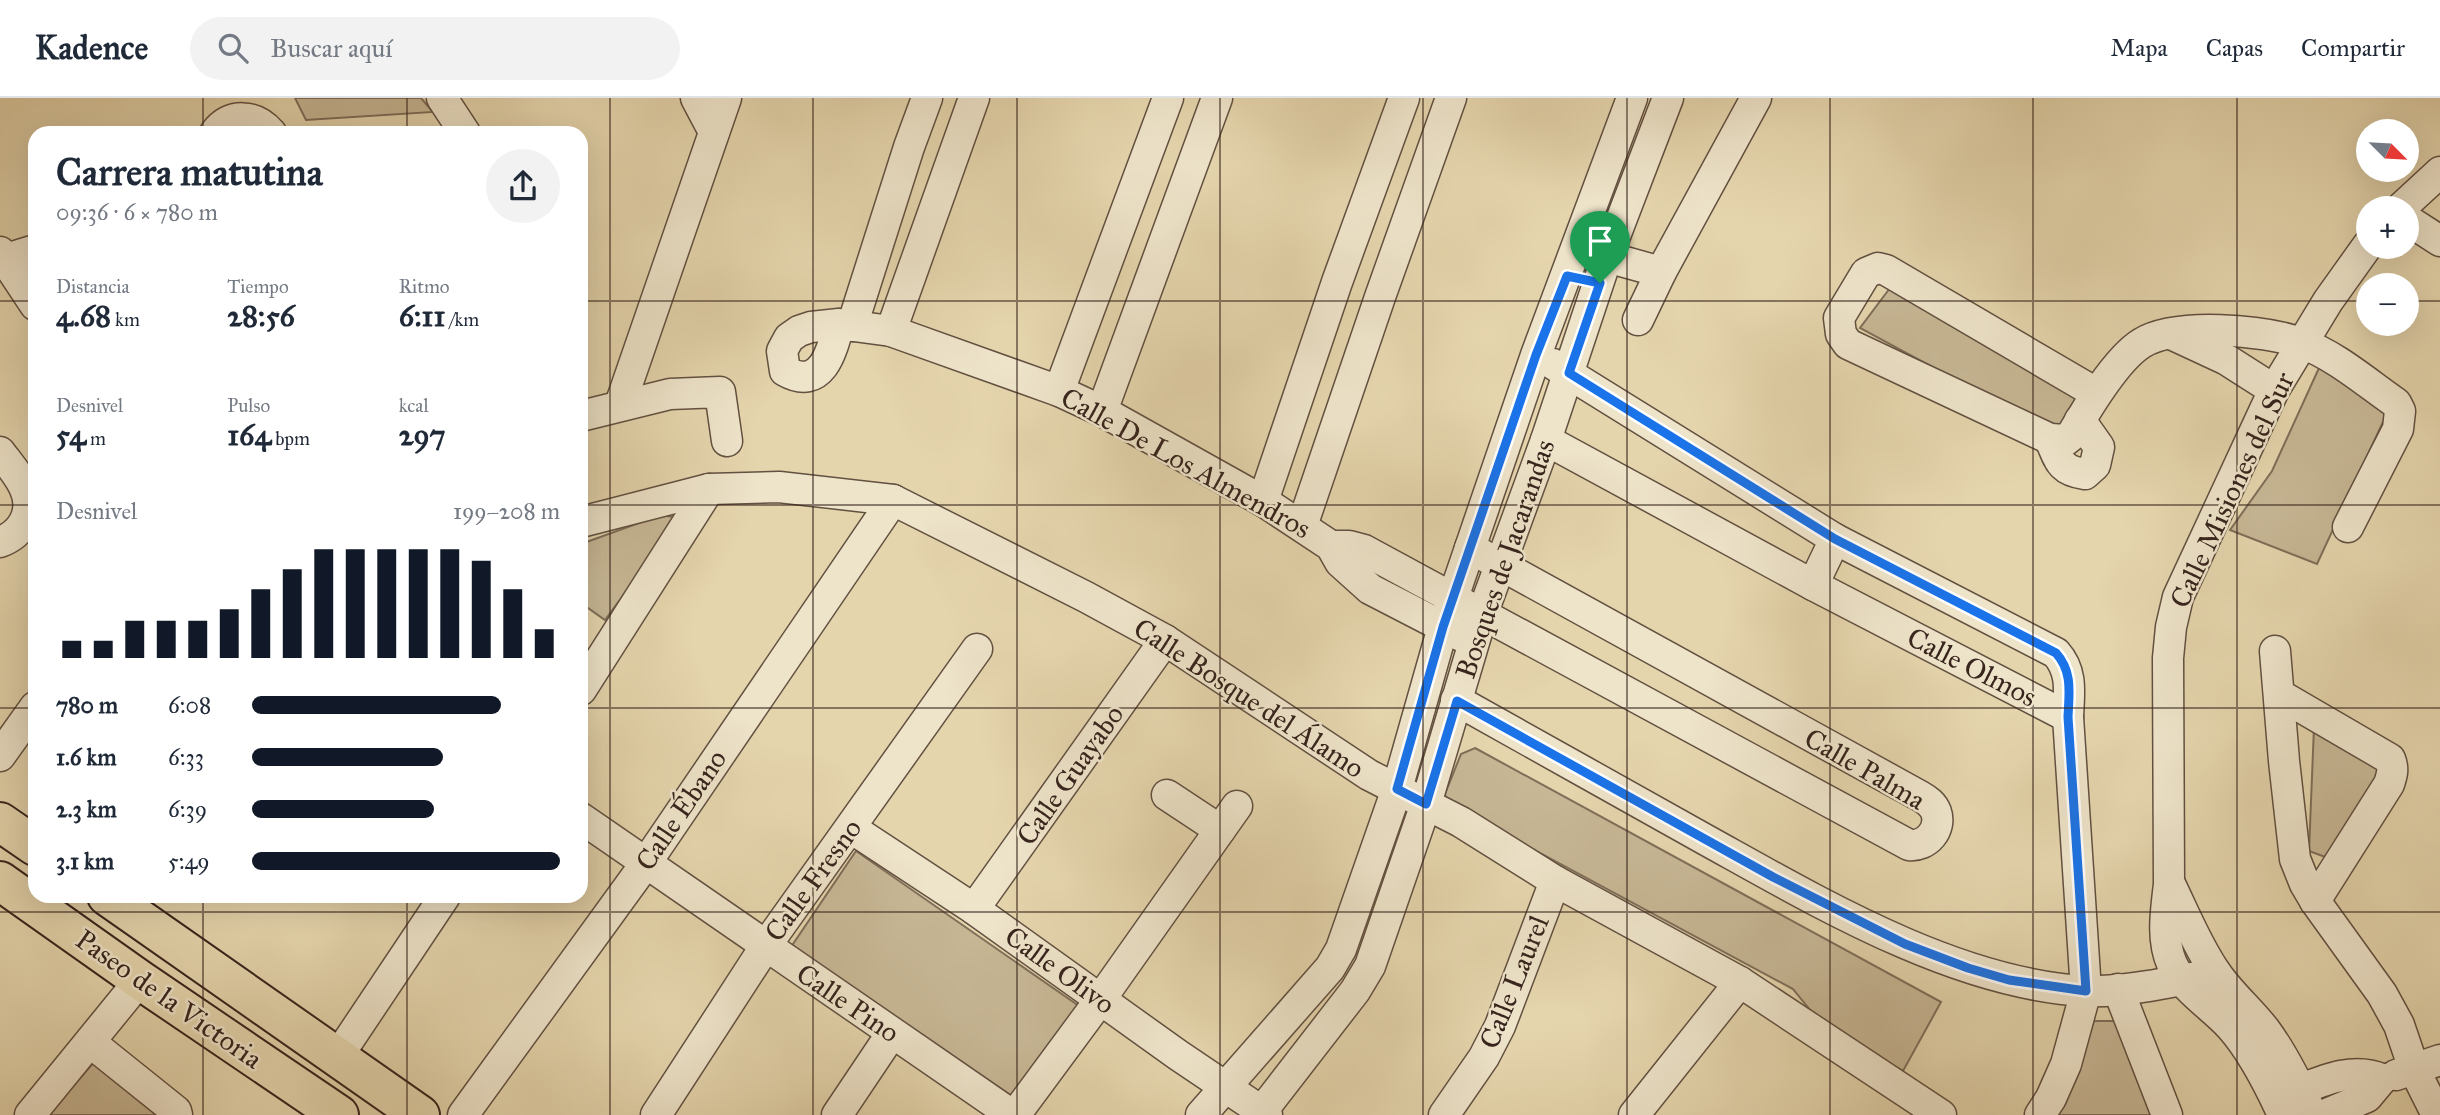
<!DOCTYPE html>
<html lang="es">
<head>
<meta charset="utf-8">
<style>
	:root { --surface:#fff; --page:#f2f2f3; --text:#1f2937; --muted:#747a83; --line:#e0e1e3; --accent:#111827 }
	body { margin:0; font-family:"IM FELL Great Primer",serif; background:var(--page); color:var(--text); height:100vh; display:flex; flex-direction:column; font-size:26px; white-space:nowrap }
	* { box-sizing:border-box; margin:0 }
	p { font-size:23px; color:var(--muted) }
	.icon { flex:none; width:38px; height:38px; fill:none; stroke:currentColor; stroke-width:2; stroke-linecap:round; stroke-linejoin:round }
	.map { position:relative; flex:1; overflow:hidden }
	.side { position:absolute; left:28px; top:28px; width:560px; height:777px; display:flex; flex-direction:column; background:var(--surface); border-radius:21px; box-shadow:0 7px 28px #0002 }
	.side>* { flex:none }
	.needle { width:46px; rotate:114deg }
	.tools { position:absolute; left:2356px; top:21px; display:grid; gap:14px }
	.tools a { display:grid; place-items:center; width:63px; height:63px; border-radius:50%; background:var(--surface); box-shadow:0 7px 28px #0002; font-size:35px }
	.pin { position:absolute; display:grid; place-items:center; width:60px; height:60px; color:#fff; margin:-72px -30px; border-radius:50% 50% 50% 0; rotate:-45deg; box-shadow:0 0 7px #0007 }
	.pin .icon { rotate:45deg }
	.round { display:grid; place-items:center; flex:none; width:74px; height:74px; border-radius:37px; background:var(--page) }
	.head { display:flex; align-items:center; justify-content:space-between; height:119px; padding:0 28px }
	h1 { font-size:38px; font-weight:700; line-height:52px }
	.figures { display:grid; grid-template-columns:repeat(3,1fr); gap:10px; height:119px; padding:7px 28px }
	.figures div { display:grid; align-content:center }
	.figures b { font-size:30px; font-weight:700 }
	.figures small { font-size:19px; font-weight:400 }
	.figures p { font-size:19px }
	.chart { height:196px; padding:14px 28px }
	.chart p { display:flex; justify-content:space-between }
	.chart svg { width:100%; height:126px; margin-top:7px; stroke:var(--accent); stroke-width:6 }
	ul { padding:0 28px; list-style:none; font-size:23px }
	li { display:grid; grid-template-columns:112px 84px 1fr; align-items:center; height:52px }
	li i { height:18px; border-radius:9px; background:var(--accent) }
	header { display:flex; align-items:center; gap:42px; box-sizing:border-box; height:98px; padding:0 35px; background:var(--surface); border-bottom:2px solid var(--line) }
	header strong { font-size:33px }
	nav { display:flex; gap:38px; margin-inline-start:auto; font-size:24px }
	.search { width:490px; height:63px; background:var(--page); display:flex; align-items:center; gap:18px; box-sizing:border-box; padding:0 24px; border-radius:38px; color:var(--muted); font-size:26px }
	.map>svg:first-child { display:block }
	.green { fill:#c7b795; stroke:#7f6e59; stroke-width:2 }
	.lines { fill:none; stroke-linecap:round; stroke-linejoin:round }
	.minor-casing { stroke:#625041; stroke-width:33 }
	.major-casing { stroke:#37241d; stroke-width:42 }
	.minor { stroke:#eee4ca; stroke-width:30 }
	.major { stroke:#e5d5ad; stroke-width:38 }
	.route-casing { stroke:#fff; stroke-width:14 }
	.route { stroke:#1a73e8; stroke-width:9 }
	.grid { fill:none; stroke:#37241d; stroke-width:2; stroke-opacity:0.55 }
	.labels { text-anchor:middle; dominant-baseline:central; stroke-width:5; stroke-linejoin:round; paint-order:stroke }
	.street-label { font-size:28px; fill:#37241d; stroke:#eee4ca }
</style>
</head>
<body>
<header>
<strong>Kadence</strong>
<div class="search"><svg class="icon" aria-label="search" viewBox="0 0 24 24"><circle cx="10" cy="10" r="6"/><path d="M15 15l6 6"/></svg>Buscar aquí</div>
<nav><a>Mapa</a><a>Capas</a><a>Compartir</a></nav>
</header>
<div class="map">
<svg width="2440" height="1017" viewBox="0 0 2440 1017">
	<rect width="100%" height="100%" fill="#e5d5ad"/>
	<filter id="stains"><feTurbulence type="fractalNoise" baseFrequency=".00286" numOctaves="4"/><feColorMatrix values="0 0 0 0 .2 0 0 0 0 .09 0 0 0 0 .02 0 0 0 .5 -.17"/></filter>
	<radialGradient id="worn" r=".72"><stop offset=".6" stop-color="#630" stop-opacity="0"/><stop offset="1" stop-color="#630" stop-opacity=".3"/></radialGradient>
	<!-- green -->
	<g class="green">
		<path d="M 295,0 L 421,0 L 433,14 L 306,22 Z"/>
		<path d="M 1890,190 L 2084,300 L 2064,340 L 1860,230 Z"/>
		<path d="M 2319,270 L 2389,311 L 2317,466 L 2230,432 L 2272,373 Z"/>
		<path d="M 661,417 L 680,420 L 605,522 L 581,505 L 581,446 Z"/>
		<path d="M 2314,629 L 2385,675 L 2328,760 L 2309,753 Z"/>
		<path d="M 1475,650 L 1941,904 L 1903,973 L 1828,934 L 1793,891 L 1447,705 L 1445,696 L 1461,656 Z"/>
		<path d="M 856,753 L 1079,908 L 1015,1001 L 791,849 Z"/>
		<path d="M 2094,923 L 2115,923 L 2153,1017 L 2055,1017 Z"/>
		<path d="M 94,964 L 157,1017 L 48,1017 Z"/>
	</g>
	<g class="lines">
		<!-- minor casing -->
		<g class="minor-casing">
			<g id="minor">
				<path d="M 442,0 L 465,35"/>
				<path d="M 696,0 L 714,34"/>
				<path d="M 215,35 C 230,15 255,16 271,35"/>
				<path d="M 2401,110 L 2440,74"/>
				<path d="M 2406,121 L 2440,143"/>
				<path d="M 0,154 L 35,207"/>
				<path d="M 1607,159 L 1661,174"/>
				<path d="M 6,161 L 35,152"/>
				<path d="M 1638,222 L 1661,174 L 1756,0"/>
				<path d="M 839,226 C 832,253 822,294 785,273 L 782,253 L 789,240 L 799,233 L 811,229 L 839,226 L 891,233 L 1059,293 L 1102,313 L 1263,403 L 1331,448 L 1340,464 L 1370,491 L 1461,538"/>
				<path d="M 852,228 L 909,49 L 927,0"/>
				<path d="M 891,233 L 974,0"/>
				<path d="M 2171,236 L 2227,262 L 2274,292"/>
				<path d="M 1553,266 L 1835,441 L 2056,555 C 2073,574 2069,595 2068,619 L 2086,893 L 2066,966 L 2051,1000 L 2040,1017"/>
				<path d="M 1059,293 L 1168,0"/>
				<path d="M 2096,295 L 1886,172 L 1878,170 L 1866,175 L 1839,220 L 1841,236 L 1848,246 L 2050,341 L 2066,342 L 2071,338 C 2086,312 2116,261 2142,245 C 2177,224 2263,232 2301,245 C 2335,257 2367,285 2396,305 L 2400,313 L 2398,331 L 2348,429"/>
				<path d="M 620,307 L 726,0"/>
				<path d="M 1102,313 L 1217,0"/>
				<path d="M 581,318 L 670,296 L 720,294 L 727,343"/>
				<path d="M 2050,341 C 2059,362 2060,373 2085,376 L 2095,367 L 2099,349 L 2080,322"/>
				<path d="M 1546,342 L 1813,487 L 2068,619"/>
				<path d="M 0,354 C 8,365 20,378 25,391 C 35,414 22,436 0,444"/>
				<path d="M 1263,403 L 1337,184 L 1404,0"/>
				<path d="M 581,424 L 709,391 L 779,389 L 893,402 L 1086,499 L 1165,542 L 1369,677 L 1461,724 L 1555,783 L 1740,884 L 1941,1017"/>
				<path d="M 1302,428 L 1380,199 L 1451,0"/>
				<path d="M 1331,448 L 1349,448 L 1364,452 L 1909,747 C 1927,749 1942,731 1936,714 C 1933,706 1927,702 1920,698 L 1470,450"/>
				<path d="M 1813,487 L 1835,441"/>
				<path d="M 2275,553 L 2284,663 L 2295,761 L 2305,786 L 2315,803 L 2382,896 L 2399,927 L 2414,971 L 2437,1017"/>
				<path d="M 581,592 L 709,391"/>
				<path d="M 2280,597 L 2390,661 C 2394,671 2392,677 2389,686 L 2315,803"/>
				<path d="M 1456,602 C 1539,649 1623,695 1706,742 C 1818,804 1955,886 2085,893 C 2123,895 2178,883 2216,875"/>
				<path d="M 0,658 L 35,609"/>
				<path d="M 1167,697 L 1220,732"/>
				<path d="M 581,720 L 1012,1017"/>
				<path d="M 851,730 L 974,811 L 1178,957 L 1267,1017"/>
				<path d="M 2170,786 C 2184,815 2196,845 2214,872 C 2228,894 2250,912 2266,933 C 2285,959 2299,988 2312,1017"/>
				<path d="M 974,811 L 1165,542"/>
				<path d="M 2118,891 L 2167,1017"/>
				<path d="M 90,944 L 176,1013 L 177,1017"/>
				<path d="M 338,958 L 445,798"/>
				<path d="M 2396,977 L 2440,962"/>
				<path d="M 2283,998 C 2315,987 2348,967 2382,981"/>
				<path d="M 30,1017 L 140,882"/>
				<path d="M 463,1017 L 646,765 L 893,402"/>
				<path d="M 656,1017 L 765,849 L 977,551"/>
				<path d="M 837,1017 L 892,935"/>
				<path d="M 1015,1017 L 1100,902 L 1237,708"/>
				<path d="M 1201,1017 L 1330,870 L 1341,851 L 1397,691 L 1443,529 L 1536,257 L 1632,0"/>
				<path d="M 1259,1017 L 1355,893 L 1370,868 L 1426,706 L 1483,514 L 1546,342 L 1607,159 L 1668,0"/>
				<path d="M 1444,1017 L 1484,959 L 1500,928 L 1555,783"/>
				<path d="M 1634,1017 L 1740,884"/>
				<path d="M 2283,1017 C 2269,986 2253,954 2231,929 C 2212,908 2184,892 2172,866 C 2161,841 2166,812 2169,786 L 2168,560 L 2171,529 L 2178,499 L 2274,292 L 2328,203 L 2368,147"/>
				<path d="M 2324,1017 L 2367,999 L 2382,981"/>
			</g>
		</g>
		<!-- major casing -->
		<g class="major-casing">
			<g id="major">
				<path d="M 0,724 L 35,748"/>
				<path d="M 0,783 L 140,882 L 339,1017"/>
				<path d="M 107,798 L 420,1017"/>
			</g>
		</g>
		<!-- minor -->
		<use href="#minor" class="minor"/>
		<!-- major -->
		<use href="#major" class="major"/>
	</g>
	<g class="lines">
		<!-- route casing -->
		<g class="route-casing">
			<path id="route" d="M 1567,178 L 1600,185 L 1569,275 L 1835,441 L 2056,555 C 2073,574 2069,595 2068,619 L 2086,893 L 2009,882 L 1968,870 L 1905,846 L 1773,779 L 1457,603 L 1426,706 L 1397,691 L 1443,529 L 1536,257 Z"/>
		</g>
		<!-- route -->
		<use href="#route" class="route"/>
	</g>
	<!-- grid -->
	<path class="grid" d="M 203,0 L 203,35M 407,0 L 407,35M 610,0 L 610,1017M 813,0 L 813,1017M 1017,0 L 1017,1017M 1220,0 L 1220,1017M 1423,0 L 1423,1017M 1627,0 L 1627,1017M 1830,0 L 1830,1017M 2033,0 L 2033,1017M 2237,0 L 2237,1017M 0,203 L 35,203M 581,203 L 2368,203M 2406,203 L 2440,203M 0,407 L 35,407M 581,407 L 2440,407M 0,610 L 35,610M 581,610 L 2440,610M 203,798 L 203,1017M 407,798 L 407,1017M 0,814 L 2440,814"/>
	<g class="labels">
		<!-- street labels -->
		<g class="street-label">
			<text transform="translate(1186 365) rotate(29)">Calle De Los Almendros</text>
			<text transform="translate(2232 392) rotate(-65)">Calle Misiones del Sur</text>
			<text transform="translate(1505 461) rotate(-71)">Bosques de Jacarandas</text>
			<text transform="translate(1972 569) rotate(27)">Calle Olmos</text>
			<text transform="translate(1249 600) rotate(33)">Calle Bosque del Álamo</text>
			<text transform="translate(1865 671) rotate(30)">Calle Palma</text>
			<text transform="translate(1070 677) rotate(-55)">Calle Guayabo</text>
			<text transform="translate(681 712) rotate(-56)">Calle Ébano</text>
			<text transform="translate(813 782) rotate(-54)">Calle Fresno</text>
			<text transform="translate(1060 872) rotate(36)">Calle Olivo</text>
			<text transform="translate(1514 884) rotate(-68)">Calle Laurel</text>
			<text transform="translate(169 901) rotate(35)">Paseo de la Victoria</text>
			<text transform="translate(848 905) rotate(34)">Calle Pino</text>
		</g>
	</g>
	<rect width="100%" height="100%" filter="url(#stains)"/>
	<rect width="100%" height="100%" fill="url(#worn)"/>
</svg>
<div class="tools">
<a><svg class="needle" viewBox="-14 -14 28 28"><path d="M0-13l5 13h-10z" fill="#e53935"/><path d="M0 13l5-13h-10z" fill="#747a83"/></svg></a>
<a>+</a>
<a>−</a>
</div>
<div class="pin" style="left:1600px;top:185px;background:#1e9e55"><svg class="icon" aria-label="arrive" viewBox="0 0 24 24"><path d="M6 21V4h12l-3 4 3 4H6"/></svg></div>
<section class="side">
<div class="head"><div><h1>Carrera matutina</h1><p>09:36 · 6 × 780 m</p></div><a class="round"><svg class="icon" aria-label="share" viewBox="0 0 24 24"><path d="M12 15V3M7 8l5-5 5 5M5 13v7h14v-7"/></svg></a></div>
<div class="figures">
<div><p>Distancia</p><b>4.68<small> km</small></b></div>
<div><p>Tiempo</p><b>28:56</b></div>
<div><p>Ritmo</p><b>6:11<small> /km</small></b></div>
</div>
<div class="figures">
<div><p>Desnivel</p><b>54<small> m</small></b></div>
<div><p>Pulso</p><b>164<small> bpm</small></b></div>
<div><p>kcal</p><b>297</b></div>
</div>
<div class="chart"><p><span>Desnivel</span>199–208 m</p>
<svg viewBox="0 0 160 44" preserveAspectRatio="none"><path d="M5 44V38M15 44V38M25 44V31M35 44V31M45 44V31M55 44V27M65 44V20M75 44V13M85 44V6M95 44V6M105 44V6M115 44V6M125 44V6M135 44V10M145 44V20M155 44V34"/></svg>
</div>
<ul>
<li><b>780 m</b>6:08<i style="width:81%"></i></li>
<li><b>1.6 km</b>6:33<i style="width:62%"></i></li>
<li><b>2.3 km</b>6:39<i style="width:59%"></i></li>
<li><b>3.1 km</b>5:49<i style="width:100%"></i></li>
</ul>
</section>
</div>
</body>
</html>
